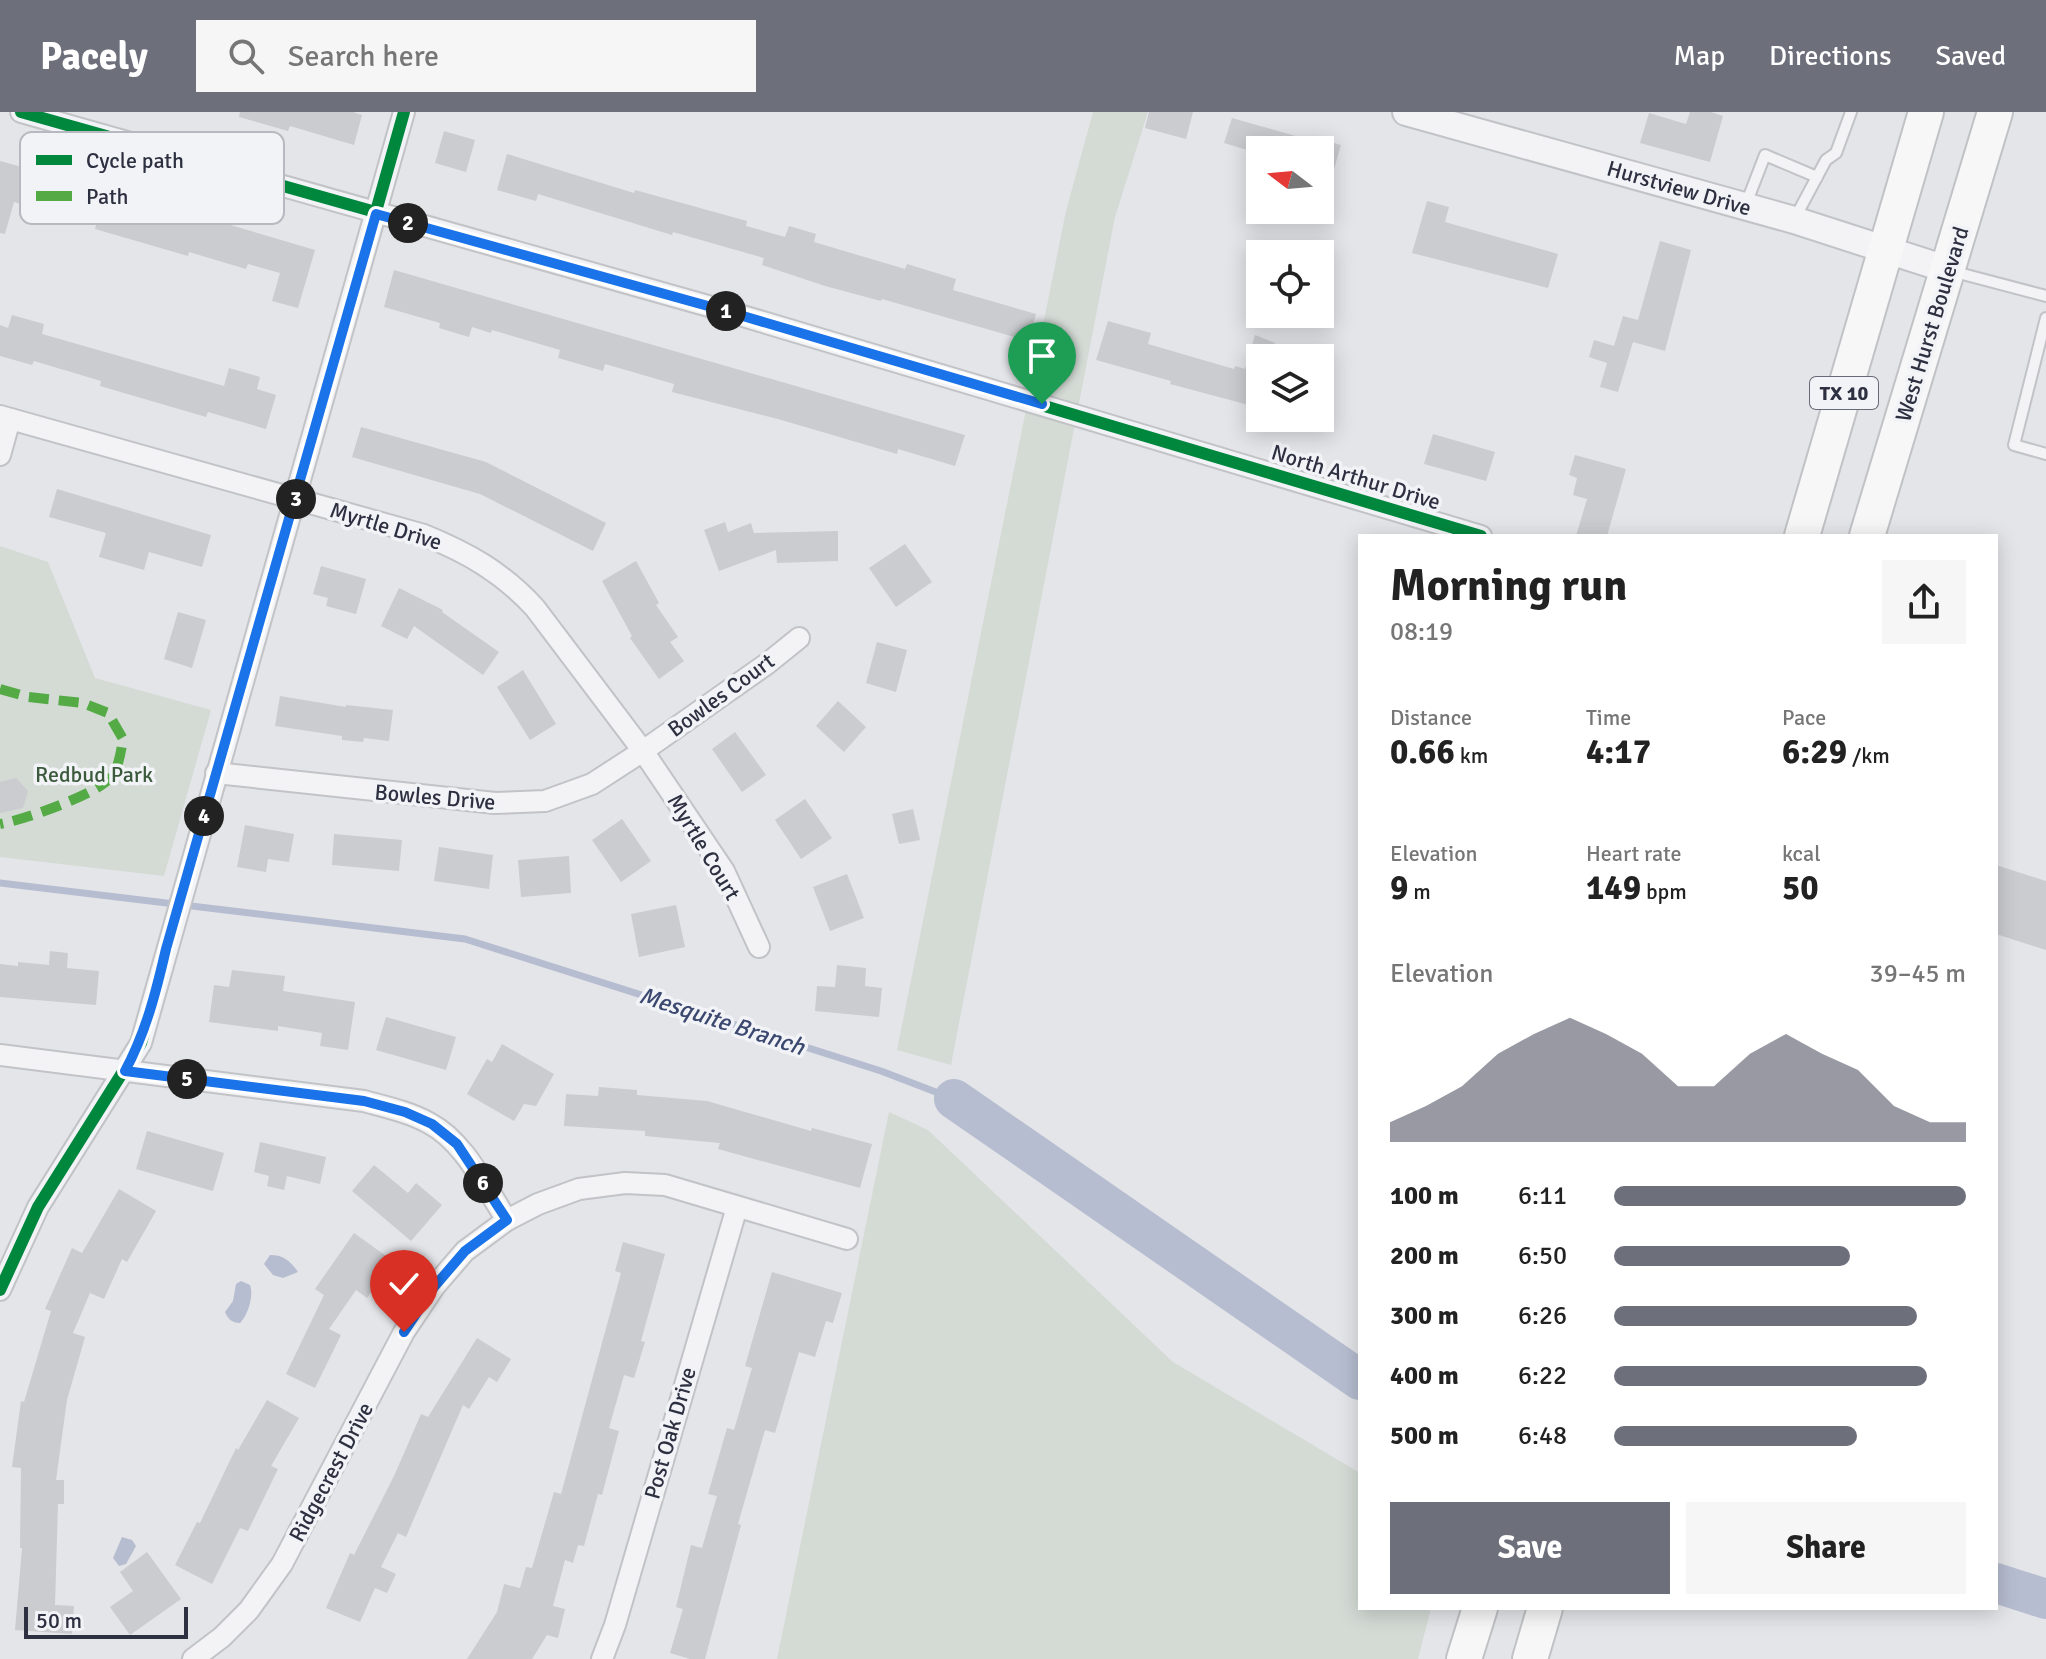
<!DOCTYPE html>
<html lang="en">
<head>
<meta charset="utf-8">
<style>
	:root { --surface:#fff; --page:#f6f6f6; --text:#222; --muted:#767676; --accent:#6d6f7b }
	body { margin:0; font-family:Signika,sans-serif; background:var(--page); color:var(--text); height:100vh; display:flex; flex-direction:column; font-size:30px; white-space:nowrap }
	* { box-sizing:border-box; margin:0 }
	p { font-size:26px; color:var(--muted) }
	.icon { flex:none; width:44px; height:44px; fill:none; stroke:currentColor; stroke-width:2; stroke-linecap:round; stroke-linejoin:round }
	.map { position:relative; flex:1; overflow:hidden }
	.sheet { position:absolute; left:1358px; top:422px; width:640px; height:1076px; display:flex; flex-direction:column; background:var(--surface); border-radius:0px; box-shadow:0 4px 20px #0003 }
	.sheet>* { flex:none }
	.needle { width:52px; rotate:286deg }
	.buttons { position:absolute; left:1246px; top:24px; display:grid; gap:16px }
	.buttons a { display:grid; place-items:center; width:88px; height:88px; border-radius:0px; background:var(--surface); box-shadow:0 4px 20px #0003; font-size:40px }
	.scale { position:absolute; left:24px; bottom:20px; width:164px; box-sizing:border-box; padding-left:8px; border:4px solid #2d3040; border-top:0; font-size:22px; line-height:28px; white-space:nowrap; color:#2d3040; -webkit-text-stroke:6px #f2f3f7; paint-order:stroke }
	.pin { position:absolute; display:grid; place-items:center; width:68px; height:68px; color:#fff; margin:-82px -34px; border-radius:50% 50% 50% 0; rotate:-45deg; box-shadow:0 0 8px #0007 }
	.pin .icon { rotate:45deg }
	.km { position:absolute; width:40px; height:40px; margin:-20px; border-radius:50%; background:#222; color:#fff; font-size:22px; line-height:40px; text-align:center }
	.round { display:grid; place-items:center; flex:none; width:84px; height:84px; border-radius:0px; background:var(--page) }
	.headline { display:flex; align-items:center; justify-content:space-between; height:136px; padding:0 32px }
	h1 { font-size:44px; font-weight:800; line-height:60px }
	.metrics { display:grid; grid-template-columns:repeat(3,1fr); gap:12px; height:136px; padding:8px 32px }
	.metrics div { display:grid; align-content:center }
	.metrics b { font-size:34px; font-weight:800 }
	.metrics small { font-size:22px; font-weight:400 }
	.metrics p { font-size:22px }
	.chart { height:224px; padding:16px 32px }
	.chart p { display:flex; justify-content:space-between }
	.chart svg { width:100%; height:144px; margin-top:8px; fill:var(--accent); opacity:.7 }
	.primary-button { display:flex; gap:16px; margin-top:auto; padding:16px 32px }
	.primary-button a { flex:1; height:92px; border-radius:0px; background:var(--accent); color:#fff; font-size:32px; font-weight:800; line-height:92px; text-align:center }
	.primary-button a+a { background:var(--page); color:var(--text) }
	ul { padding:0 32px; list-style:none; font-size:26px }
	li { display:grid; grid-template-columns:128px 96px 1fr; align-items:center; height:60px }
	li i { height:20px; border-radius:10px; background:var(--accent) }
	header { display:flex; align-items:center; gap:48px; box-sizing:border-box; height:112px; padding:0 40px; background:var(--accent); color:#fff }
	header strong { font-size:38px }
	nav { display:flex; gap:44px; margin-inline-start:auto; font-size:28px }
	.search { width:560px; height:72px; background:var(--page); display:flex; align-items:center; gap:20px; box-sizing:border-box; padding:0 28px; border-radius:0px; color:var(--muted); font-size:30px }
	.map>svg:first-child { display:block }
	.green { fill:#d4dbd5 }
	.water { fill:#b6bdd0 }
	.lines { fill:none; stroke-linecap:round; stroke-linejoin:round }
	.stream { stroke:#b6bdd0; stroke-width:7 }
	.river { stroke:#b6bdd0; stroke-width:40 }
	.building { fill:#cacccf }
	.service-casing { stroke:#c2c3c6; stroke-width:14 }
	.minor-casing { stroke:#c2c3c6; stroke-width:24 }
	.tertiary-casing { stroke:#c2c3c6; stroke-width:30 }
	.primary-casing { stroke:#c1c2c5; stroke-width:38 }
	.service { stroke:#f3f3f5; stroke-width:10 }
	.minor { stroke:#f3f3f5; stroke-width:20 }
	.tertiary { stroke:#f3f3f5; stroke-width:26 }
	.primary { stroke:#f7f7f7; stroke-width:34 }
	.quiet { stroke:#54ab46; stroke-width:10; stroke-dasharray:20 10; stroke-linecap:butt }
	.cycleway-casing { stroke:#f2f3f7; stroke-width:17 }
	.cycleway { stroke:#00873e; stroke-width:12 }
	.route-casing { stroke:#fff; stroke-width:16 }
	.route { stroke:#1a73e8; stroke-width:10 }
	.labels { text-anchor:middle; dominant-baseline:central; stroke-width:7; stroke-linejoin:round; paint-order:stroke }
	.shield { fill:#f2f3f7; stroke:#686a77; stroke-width:2 }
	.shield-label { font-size:20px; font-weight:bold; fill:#2d3040 }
	.street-label { font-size:22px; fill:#2d3040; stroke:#f2f3f7 }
	.park-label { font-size:22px; fill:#3b5a3c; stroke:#f2f3f7 }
	.water-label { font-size:24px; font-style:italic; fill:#3b486f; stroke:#f2f3f7 }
	.key { fill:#f2f3f7; stroke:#b7b8c0; stroke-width:2 }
	.key-label { font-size:22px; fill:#2d3040 }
</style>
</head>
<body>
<header>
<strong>Pacely</strong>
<div class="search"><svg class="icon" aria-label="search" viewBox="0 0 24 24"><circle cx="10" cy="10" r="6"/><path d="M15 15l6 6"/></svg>Search here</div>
<nav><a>Map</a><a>Directions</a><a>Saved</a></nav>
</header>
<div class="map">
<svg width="2046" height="1547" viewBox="0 0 2046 1547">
	<rect width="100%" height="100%" fill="#e4e5e8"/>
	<!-- green -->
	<g class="green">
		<path d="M 1093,0 L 1148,0 L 1115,105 L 951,953 L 897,938 L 1066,99 Z"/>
		<path d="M 0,434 L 48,450 L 95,566 L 211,598 L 164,764 L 0,745 Z"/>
		<path d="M 889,1000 L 928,1018 L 1173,1250 L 1360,1361 L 1360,1496 L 1431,1496 L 1418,1547 L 777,1547 Z"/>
	</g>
	<!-- water -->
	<g class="water">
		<path d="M 270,1143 C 284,1143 290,1149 298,1160 L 283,1166 L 273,1163 L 264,1152 Z"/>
		<path d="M 241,1169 L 250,1173 C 254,1184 248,1203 240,1211 C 232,1211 228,1207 225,1200 L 233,1189 L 236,1172 Z"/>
		<path d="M 122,1425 L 132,1428 L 136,1434 L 126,1452 L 119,1454 L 113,1446 Z"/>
	</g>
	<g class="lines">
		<!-- stream -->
		<path class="stream" d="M 0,771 L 465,827 L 881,959 L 954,987"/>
		<!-- river -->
		<g class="river">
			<path d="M 954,987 L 1360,1268"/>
			<path d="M 1996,1471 L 2046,1487"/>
		</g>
	</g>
	<!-- building -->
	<g class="building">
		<path d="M 240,0 L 353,0 L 362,3 L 354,33 L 290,14 L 288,19 L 239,5 Z"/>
		<path d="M 1149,0 L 1193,0 L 1186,27 L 1145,16 Z"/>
		<path d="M 1690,0 L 1711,0 L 1723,4 L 1710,50 L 1640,31 L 1649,1 L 1686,12 Z"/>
		<path d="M 1232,6 L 1320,31 L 1320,27 L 1341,33 L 1325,88 L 1320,87 L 1320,38 L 1260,38 L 1260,42 L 1224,31 Z"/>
		<path d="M 444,19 L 475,28 L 466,60 L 435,51 Z"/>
		<path d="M 507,42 L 634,81 L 635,78 L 747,109 L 746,114 L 785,125 L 789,114 L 816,122 L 814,130 L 905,157 L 907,152 L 956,167 L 953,178 L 1036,202 L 1028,229 L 882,187 L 881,189 L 825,174 L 762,153 L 764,146 L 673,120 L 672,123 L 538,82 L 536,89 L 497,78 Z"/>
		<path d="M 0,49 L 92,74 L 92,72 L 315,138 L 298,196 L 272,189 L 280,161 L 248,152 L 246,157 L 189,140 L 188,144 L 95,117 L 96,113 L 14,90 L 5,122 L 0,121 Z"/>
		<path d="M 1427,89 L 1449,95 L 1445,110 L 1558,142 L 1548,176 L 1412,141 Z"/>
		<path d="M 1660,129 L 1691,138 L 1665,239 L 1633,230 L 1618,280 L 1600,275 L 1607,251 L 1589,245 L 1594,228 L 1614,234 L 1623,204 L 1638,208 Z"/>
		<path d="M 394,158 L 965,323 L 955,354 L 898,337 L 897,342 L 778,307 L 672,280 L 674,272 L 605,252 L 603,259 L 558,246 L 560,238 L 492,218 L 491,221 L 472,215 L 469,225 L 439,216 L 440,211 L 384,195 Z"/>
		<path d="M 12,203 L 44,212 L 42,222 L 224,274 L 229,256 L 260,265 L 257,277 L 276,283 L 266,317 L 208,300 L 206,305 L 100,274 L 101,269 L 34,249 L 32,253 L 0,244 L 0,213 L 8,216 Z"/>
		<path d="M 1108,209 L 1151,221 L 1148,232 L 1234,257 L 1235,254 L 1245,257 L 1255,223 L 1275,231 L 1270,246 L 1260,246 L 1260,296 L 1170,272 L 1171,269 L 1096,248 Z"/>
		<path d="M 361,315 L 486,350 L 606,411 L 593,439 L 480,382 L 352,345 Z"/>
		<path d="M 1433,322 L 1495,340 L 1486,369 L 1424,352 Z"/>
		<path d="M 1575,343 L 1626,357 L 1607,424 L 1576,424 L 1587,387 L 1573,383 L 1577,366 L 1569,363 Z"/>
		<path d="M 57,377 L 211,423 L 202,455 L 149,440 L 144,458 L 99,445 L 106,421 L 49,405 Z"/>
		<path d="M 725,410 L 728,420 L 751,411 L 754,421 L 838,419 L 838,449 L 777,451 L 776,438 L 719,459 L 704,418 Z"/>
		<path d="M 905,432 L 932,470 L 896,495 L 869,456 Z"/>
		<path d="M 636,449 L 659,491 L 656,493 L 678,525 L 670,530 L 684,549 L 659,567 L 630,526 L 632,524 L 602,469 Z"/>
		<path d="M 321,454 L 366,467 L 356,502 L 326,494 L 328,486 L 313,482 Z"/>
		<path d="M 399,476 L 443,498 L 442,500 L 499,540 L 483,563 L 414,514 L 407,527 L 381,514 Z"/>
		<path d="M 178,500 L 206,508 L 192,556 L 164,547 Z"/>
		<path d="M 877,530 L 907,538 L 896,580 L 866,571 Z"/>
		<path d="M 523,558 L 556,612 L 530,628 L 497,575 Z"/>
		<path d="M 280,584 L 346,595 L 346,593 L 393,598 L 389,629 L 364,626 L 363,630 L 342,628 L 342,624 L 275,614 Z"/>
		<path d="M 838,589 L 866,615 L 844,640 L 816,614 Z"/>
		<path d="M 735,620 L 766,663 L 742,680 L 712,637 Z"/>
		<path d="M 16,666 L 28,679 L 23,696 L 0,701 L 0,670 Z"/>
		<path d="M 805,687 L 832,726 L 801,747 L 775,708 Z"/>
		<path d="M 913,697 L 920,728 L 899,732 L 892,702 Z"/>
		<path d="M 622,707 L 651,749 L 621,770 L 592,728 Z"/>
		<path d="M 245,713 L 294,722 L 289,750 L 268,747 L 266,760 L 237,755 Z"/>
		<path d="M 334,722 L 402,728 L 399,759 L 332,753 Z"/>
		<path d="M 439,735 L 493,743 L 489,777 L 434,769 Z"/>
		<path d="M 569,744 L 571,781 L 521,785 L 518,748 Z"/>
		<path d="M 1996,753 L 2046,769 L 2046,838 L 1996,822 Z"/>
		<path d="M 847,762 L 864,806 L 830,819 L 813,775 Z"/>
		<path d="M 676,793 L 685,835 L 639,845 L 631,802 Z"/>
		<path d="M 50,839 L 68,841 L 67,856 L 99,859 L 96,893 L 0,885 L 0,852 L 18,854 L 18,850 L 49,853 Z"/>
		<path d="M 837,853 L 866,856 L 865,874 L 882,876 L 879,905 L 815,899 L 817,874 L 835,875 Z"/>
		<path d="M 232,858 L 285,864 L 283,879 L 355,890 L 348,938 L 320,934 L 322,921 L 278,914 L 278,919 L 209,910 L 214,873 L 229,875 Z"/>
		<path d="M 386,905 L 456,925 L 446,958 L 376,938 Z"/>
		<path d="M 502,932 L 554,962 L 536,994 L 524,992 L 514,1009 L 467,982 L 487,947 L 492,950 Z"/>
		<path d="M 599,975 L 637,978 L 637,983 L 707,989 L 811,1019 L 812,1016 L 872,1032 L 860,1076 L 718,1037 L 720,1031 L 645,1024 L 645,1019 L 564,1014 L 566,982 L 598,984 Z"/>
		<path d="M 147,1019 L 224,1041 L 213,1079 L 136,1057 Z"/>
		<path d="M 260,1030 L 326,1045 L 320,1072 L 287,1064 L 284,1078 L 267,1074 L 269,1064 L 254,1060 Z"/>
		<path d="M 374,1053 L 408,1081 L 416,1071 L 442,1093 L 411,1129 L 352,1079 Z"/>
		<path d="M 119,1077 L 156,1099 L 127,1150 L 122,1147 L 104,1187 L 90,1181 L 73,1221 L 85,1225 L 67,1288 L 56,1368 L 64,1368 L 64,1392 L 58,1392 L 55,1493 L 74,1494 L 72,1522 L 15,1518 L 22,1436 L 20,1436 L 21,1356 L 12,1355 L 21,1289 L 24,1290 L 51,1199 L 45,1197 L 72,1136 L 82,1141 Z"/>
		<path d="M 354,1121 L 393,1149 L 367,1186 L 356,1178 L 329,1217 L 341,1223 L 315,1276 L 286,1262 L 324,1183 L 315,1177 Z"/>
		<path d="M 623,1130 L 665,1142 L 641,1229 L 645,1230 L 634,1266 L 624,1263 L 609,1316 L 619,1319 L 602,1383 L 598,1382 L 584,1434 L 578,1433 L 573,1451 L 565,1448 L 553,1494 L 565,1497 L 558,1526 L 547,1523 L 532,1547 L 467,1547 L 497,1500 L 504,1472 L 520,1476 L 526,1455 L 532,1456 L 554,1380 L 561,1382 L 621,1161 L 615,1159 Z"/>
		<path d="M 772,1160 L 842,1181 L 833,1211 L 826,1209 L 815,1245 L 799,1240 L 775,1321 L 765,1318 L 738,1412 L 741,1413 L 705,1547 L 690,1547 L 670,1541 L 683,1497 L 676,1495 L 691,1433 L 702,1436 L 717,1384 L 708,1382 L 727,1316 L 734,1318 L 752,1256 L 745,1254 Z"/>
		<path d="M 477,1226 L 511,1247 L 497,1270 L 489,1265 L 469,1297 L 463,1293 L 406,1425 L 398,1421 L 381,1455 L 396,1462 L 387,1481 L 375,1476 L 360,1510 L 326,1496 L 350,1441 L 354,1443 L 394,1364 L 421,1302 L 428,1305 Z"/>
		<path d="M 267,1288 L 299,1306 L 271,1354 L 278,1357 L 248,1419 L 240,1416 L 212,1472 L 175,1453 L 197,1410 L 200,1411 L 236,1336 L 238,1338 Z"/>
		<path d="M 147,1440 L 181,1487 L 130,1523 L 110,1495 L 133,1479 L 120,1460 Z"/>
	</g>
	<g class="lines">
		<!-- service casing -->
		<g class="service-casing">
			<g id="service">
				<path d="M 1746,92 L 1765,43 L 1817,65"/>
				<path d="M 1795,106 L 1826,48 L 1836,41 L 1851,0"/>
				<path d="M 1951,159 L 2046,184"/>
				<path d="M 2046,206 L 2014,333 L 2046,342"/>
			</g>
		</g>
		<!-- minor casing -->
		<g class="minor-casing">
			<g id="minor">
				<path d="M 21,0 L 726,199 L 1481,424"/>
				<path d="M 0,304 L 424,423 C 468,441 502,460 535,496 L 643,639 L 724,759 L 759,835"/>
				<path d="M 0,343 L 10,307"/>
				<path d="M 216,661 L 495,691 L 545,689 L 592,672 L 643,639 L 768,551 L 799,526"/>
				<path d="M 0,943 L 364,989 C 386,995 409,1000 429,1011 C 465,1030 485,1075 507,1108"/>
				<path d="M 0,1178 L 38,1095 L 141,931 L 404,0"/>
				<path d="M 193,1547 L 222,1525 L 249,1498 L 282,1452 L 404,1220 L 434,1175 L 465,1139 L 507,1108 L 538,1092 L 579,1077 L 625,1071 L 665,1073 L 847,1127"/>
				<path d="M 602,1547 L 615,1513 L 737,1095"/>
			</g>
		</g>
		<!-- tertiary casing -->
		<g class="tertiary-casing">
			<path id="tertiary" d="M 1406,0 L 1794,108 L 1949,158"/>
		</g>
		<!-- primary casing -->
		<g class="primary-casing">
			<g id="primary">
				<path d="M 1802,424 L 1926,0"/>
				<path d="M 1867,424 L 1995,0"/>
				<path d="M 1464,1547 L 1480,1496"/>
				<path d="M 1530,1547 L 1545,1496"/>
			</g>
		</g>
		<!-- service -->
		<use href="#service" class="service"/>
		<!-- minor -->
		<use href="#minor" class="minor"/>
		<!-- tertiary -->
		<use href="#tertiary" class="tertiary"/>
		<!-- primary -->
		<use href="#primary" class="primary"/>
		<!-- quiet -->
		<path class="quiet" d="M 0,577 L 28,585 L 83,591 L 108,601 L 123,627 C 121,639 119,654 112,664 C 99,682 23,708 0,712"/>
		<!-- cycleway casing -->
		<g class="cycleway-casing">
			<g id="cycleway">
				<path d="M 21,0 L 726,199 L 1481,424"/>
				<path d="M 0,1178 L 38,1095 L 141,931 L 404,0"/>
			</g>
		</g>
		<!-- cycleway -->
		<use href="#cycleway" class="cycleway"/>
	</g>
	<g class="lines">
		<!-- route casing -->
		<g class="route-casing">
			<path id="route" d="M 404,1220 L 434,1175 L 465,1139 L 507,1108 L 457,1032 L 432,1012 L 405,1000 L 364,989 L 125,959 C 146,920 156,880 166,837 L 376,102 L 726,199 L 1042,292"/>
		</g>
		<!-- route -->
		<use href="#route" class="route"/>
	</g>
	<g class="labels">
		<!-- shield labels -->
		<rect class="shield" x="1810" y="265" width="68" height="32" rx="6"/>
		<g class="shield-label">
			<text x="1844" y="281">TX 10</text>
		</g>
		<!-- street labels -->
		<g class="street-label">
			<text transform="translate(1679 76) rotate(16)">Hurstview Drive</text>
			<text transform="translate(1932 212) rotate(-73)">West Hurst Boulevard</text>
			<text transform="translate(1356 365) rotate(17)">North Arthur Drive</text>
			<text transform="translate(386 414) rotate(17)">Myrtle Drive</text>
			<text transform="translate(721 583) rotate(-36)">Bowles Court</text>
			<text transform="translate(435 685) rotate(5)">Bowles Drive</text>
			<text transform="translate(704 735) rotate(59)">Myrtle Court</text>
			<text transform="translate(670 1321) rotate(-74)">Post Oak Drive</text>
			<text transform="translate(331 1360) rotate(-62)">Ridgecrest Drive</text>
		</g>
		<!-- park labels -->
		<g class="park-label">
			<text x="94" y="662">Redbud Park</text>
		</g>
		<!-- water labels -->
		<g class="water-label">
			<text transform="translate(722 909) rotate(18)">Mesquite Branch</text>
		</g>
	</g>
	<!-- legend -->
	<rect x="20" y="20" width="264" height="92" rx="12" class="key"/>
	<rect x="36" y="43" width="36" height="10" fill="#00873e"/>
	<rect x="36" y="79" width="36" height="10" fill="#54ab46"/>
	<g class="key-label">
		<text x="86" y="56">Cycle path</text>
		<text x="86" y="92">Path</text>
	</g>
</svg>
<div class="buttons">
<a><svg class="needle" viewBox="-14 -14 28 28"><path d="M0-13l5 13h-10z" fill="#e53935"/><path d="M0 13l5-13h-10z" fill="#767676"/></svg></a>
<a><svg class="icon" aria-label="locate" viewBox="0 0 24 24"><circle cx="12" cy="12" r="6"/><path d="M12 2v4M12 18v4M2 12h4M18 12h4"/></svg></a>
<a><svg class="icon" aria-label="layers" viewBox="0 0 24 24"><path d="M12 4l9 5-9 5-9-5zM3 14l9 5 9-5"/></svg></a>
</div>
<div class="scale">50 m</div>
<div class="pin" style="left:1042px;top:292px;background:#1e9e55"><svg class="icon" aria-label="arrive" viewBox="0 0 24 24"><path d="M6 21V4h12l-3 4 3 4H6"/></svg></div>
<div class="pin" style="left:404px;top:1220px;background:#d93025"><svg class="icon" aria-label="check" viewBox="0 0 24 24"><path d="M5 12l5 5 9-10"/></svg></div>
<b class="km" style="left:726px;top:199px">1</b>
<b class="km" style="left:408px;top:111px">2</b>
<b class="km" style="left:296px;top:387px">3</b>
<b class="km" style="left:204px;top:704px">4</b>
<b class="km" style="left:187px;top:967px">5</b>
<b class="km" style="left:483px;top:1071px">6</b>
<section class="sheet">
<div class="headline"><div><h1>Morning run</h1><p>08:19</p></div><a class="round"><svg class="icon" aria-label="share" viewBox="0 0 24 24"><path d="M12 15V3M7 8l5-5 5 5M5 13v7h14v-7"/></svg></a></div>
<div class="metrics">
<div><p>Distance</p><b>0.66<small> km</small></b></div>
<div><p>Time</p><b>4:17</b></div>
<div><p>Pace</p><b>6:29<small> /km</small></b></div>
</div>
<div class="metrics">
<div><p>Elevation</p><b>9<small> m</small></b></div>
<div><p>Heart rate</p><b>149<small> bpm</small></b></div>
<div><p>kcal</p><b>50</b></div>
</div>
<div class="chart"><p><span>Elevation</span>39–45 m</p>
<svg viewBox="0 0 160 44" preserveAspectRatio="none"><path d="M0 44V38L10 33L20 27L30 17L40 11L50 6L60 11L70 17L80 27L90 27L100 17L110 11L120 17L130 22L140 33L150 38L160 38V44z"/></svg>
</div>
<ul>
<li><b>100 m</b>6:11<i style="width:100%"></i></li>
<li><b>200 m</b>6:50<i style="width:67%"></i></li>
<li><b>300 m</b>6:26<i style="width:86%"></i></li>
<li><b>400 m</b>6:22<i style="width:89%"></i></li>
<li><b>500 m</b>6:48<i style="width:69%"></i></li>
</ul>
<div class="primary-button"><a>Save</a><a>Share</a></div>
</section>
</div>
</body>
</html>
